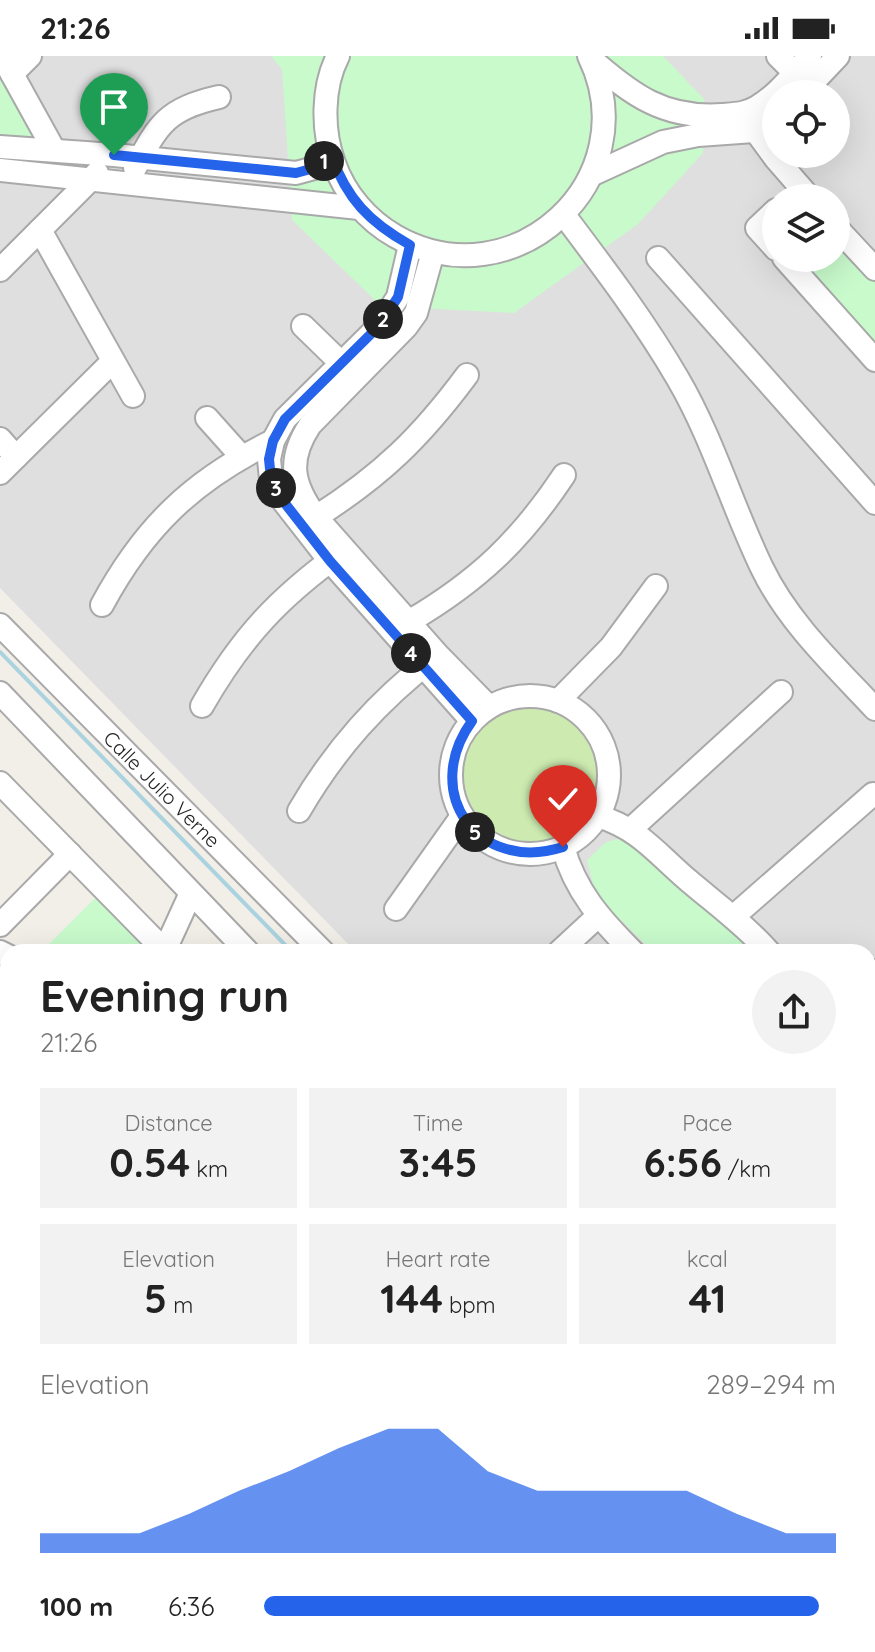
<!DOCTYPE html>
<html lang="en">
<head>
<meta charset="utf-8">
<style>
	:root { --surface:#fff; --page:#f2f2f2; --text:#222; --muted:#767676; --accent:#2563eb }
	body { margin:0; font-family:Quicksand,sans-serif; background:var(--page); color:var(--text); height:100vh; display:flex; flex-direction:column; font-size:30px; white-space:nowrap }
	* { box-sizing:border-box; margin:0 }
	p { font-size:26px; color:var(--muted) }
	.icon { flex:none; width:44px; height:44px; fill:none; stroke:currentColor; stroke-width:2; stroke-linecap:round; stroke-linejoin:round }
	.map { position:relative; flex:1; overflow:hidden }
	.sheet { position:absolute; left:0px; top:888px; width:876px; height:708px; display:flex; flex-direction:column; background:var(--surface); border-radius:24px 24px 0 0; box-shadow:0 8px 32px #0002 }
	.sheet>* { flex:none }
	.tools { position:absolute; left:762px; top:24px; display:grid; gap:16px }
	.tools a { display:grid; place-items:center; width:88px; height:88px; border-radius:50%; background:var(--surface); box-shadow:0 8px 32px #0002; font-size:40px }
	.pin { position:absolute; display:grid; place-items:center; width:68px; height:68px; color:#fff; margin:-82px -34px; border-radius:50% 50% 50% 0; rotate:-45deg; box-shadow:0 0 8px #0007 }
	.pin .icon { rotate:45deg }
	.km { position:absolute; width:40px; height:40px; margin:-20px; border-radius:50%; background:#222; color:#fff; font-size:22px; line-height:40px; text-align:center }
	.round { display:grid; place-items:center; flex:none; width:84px; height:84px; border-radius:42px; background:var(--page) }
	.headline { display:flex; align-items:center; justify-content:space-between; height:136px; padding:0 40px }
	h1 { font-size:44px; font-weight:700; line-height:60px }
	.stats { display:grid; grid-template-columns:repeat(3,1fr); gap:12px; height:136px; padding:8px 40px }
	.stats div { display:grid; align-content:center; border-radius:0px; background:var(--page); text-align:center }
	.stats b { font-size:40px; font-weight:700 }
	.stats small { font-size:22px; font-weight:400 }
	.stats p { font-size:22px }
	.chart { height:224px; padding:16px 40px }
	.chart p { display:flex; justify-content:space-between }
	.chart svg { width:100%; height:144px; margin-top:8px; fill:var(--accent); opacity:.7 }
	ul { padding:0 40px; list-style:none; font-size:26px }
	li { display:grid; grid-template-columns:128px 96px 1fr; align-items:center; height:60px }
	li i { height:20px; border-radius:10px; background:var(--accent) }
	.status { display:flex; justify-content:space-between; align-items:center; height:56px; padding:0 40px; background:var(--surface); direction:ltr }
	.status svg { height:22px; fill:currentColor }
	.map>svg:first-child { display:block }
	.residential { fill:#e0dfdf; fill-rule:evenodd }
	.grass { fill:#cdebb0 }
	.park { fill:#c8facc }
	.lines { fill:none; stroke-linecap:round; stroke-linejoin:round }
	.stream { stroke:#aad3df; stroke-width:4 }
	.minor-casing { stroke:#a9a9a9; stroke-width:26 }
	.minor { stroke:#fff; stroke-width:22 }
	.route-casing { stroke:#fff; stroke-width:16 }
	.route { stroke:#2563eb; stroke-width:10 }
	.labels { text-anchor:middle; dominant-baseline:central; stroke-width:6; stroke-linejoin:round; paint-order:stroke }
	.street-label { font-size:20px; fill:#222; stroke:#fff }
</style>
</head>
<body>
<div class="status"><b>21:26</b><svg viewBox="0 0 49 12"><path d="M0 12V9h3v3zM5 12V6h3v6zM10 12V3h3v9zM15 12V0h3v12zM26 1h20v11H26zM47 4h2v5h-2z"/></svg></div>
<div class="map">
<svg width="875" height="1596" viewBox="0 0 875 1596">
	<rect width="100%" height="100%" fill="#f2efe9"/>
	<!-- residential -->
	<path class="residential" d="M 0,0 L 875,0 L 875,1223 L 868,1231 L 868,896 L 356,896 L 0,532 ZM 776,38 L 836,38 L 836,98 L 776,98 ZM 776,142 L 836,142 L 836,202 L 776,202 Z"/>
	<!-- grass -->
	<g class="grass">
		<circle cx="533" cy="718" r="69"/>
		<path d="M 868,1041 L 875,1043 L 875,1123 L 868,1125 Z"/>
	</g>
	<!-- park -->
	<g class="park">
		<path d="M 271,0 L 663,0 L 704,43 L 703,97 L 638,168 L 514,257 L 381,250 L 292,164 L 282,13 Z"/>
		<path d="M 0,13 L 41,85 L 0,83 Z"/>
		<path d="M 836,178 L 875,221 L 875,294 L 793,202 L 836,202 Z"/>
		<path d="M 626,781 L 762,896 L 653,896 L 623,866 L 597,844 L 587,804 L 606,786 Z"/>
		<path d="M 98,839 L 152,896 L 41,896 Z"/>
		<path d="M 502,1588 L 704,1588 L 730,1596 L 499,1596 Z"/>
	</g>
	<g class="lines">
		<!-- stream -->
		<g class="stream">
			<path d="M 0,596 L 292,896"/>
			<path d="M 868,1487 L 875,1494"/>
		</g>
		<!-- minor casing -->
		<g class="minor-casing">
			<g id="minor">
				<path d="M 2,0 L 54,94"/>
				<path d="M 338,0 C 322,31 322,75 334,107 C 345,138 367,164 395,180 C 514,248 649,123 589,0"/>
				<path d="M 778,0 L 805,27"/>
				<path d="M 591,3 C 632,39 664,63 722,59 C 735,58 746,58 757,51 C 778,39 794,17 810,0"/>
				<path d="M 12,18 L 30,0"/>
				<path d="M 802,38 L 838,0"/>
				<path d="M 746,62 L 776,103 L 810,142"/>
				<path d="M 0,91 L 114,99 L 296,117 L 318,111 L 331,99"/>
				<path d="M 135,112 C 159,67 167,53 219,41"/>
				<path d="M 0,114 L 359,152"/>
				<path d="M 591,119 L 663,86 L 698,79 L 754,75 L 776,60"/>
				<path d="M 776,154 L 757,172 L 776,193"/>
				<path d="M 564,159 C 604,212 645,266 678,323 C 713,383 732,450 762,512 C 788,566 834,609 875,653"/>
				<path d="M 836,171 L 875,213"/>
				<path d="M 40,174 L 133,340"/>
				<path d="M 410,189 L 398,241 L 379,270 L 285,363 L 273,385 L 269,403 L 271,423 L 280,441 L 330,505 L 472,665"/>
				<path d="M 433,196 L 416,257 L 406,271 L 310,369 C 287,404 292,428 316,461 L 438,599 L 489,651"/>
				<path d="M 658,202 L 875,447"/>
				<path d="M 784,202 L 875,304"/>
				<path d="M 0,214 L 97,117"/>
				<path d="M 303,270 L 340,306"/>
				<path d="M 207,362 L 241,400"/>
				<path d="M 0,383 L 16,401"/>
				<path d="M 0,417 L 113,305"/>
				<path d="M 316,461 C 382,419 421,381 467,319"/>
				<path d="M 102,549 C 144,471 193,424 273,385"/>
				<path d="M 410,565 C 478,525 521,484 564,419"/>
				<path d="M 0,569 L 323,896"/>
				<path d="M 0,637 L 248,896"/>
				<circle cx="530" cy="719" r="79"/>
				<path d="M 558,645 L 611,591 L 656,530"/>
				<path d="M 202,650 C 241,582 278,542 342,496"/>
				<path d="M 0,727 L 165,895"/>
				<path d="M 299,755 C 335,693 378,645 435,601"/>
				<path d="M 598,760 C 640,773 657,798 689,825 C 716,848 745,869 769,896"/>
				<path d="M 631,773 L 781,636"/>
				<path d="M 563,791 C 575,835 601,864 633,896"/>
				<path d="M 396,853 L 462,760"/>
				<path d="M 733,861 L 873,738"/>
				<path d="M 0,869 L 70,798"/>
				<path d="M 0,896 L 8,900"/>
				<path d="M 164,896 L 191,837"/>
				<path d="M 559,896 L 598,860"/>
				<path d="M 868,921 L 875,915"/>
				<path d="M 868,1032 L 875,1034"/>
				<path d="M 868,1133 L 875,1131"/>
				<path d="M 0,1278 L 8,1278"/>
				<path d="M 0,1420 L 8,1422"/>
				<path d="M 868,1459 L 875,1466"/>
				<path d="M 0,1472 L 8,1475"/>
				<path d="M 0,1530 L 8,1513"/>
				<path d="M 868,1545 L 875,1552"/>
				<path d="M 0,1555 L 8,1558"/>
				<path d="M 101,1588 L 126,1596"/>
				<path d="M 416,1588 L 442,1596"/>
				<path d="M 738,1588 L 766,1596"/>
				<path d="M 280,1596 L 283,1588"/>
				<path d="M 383,1596 L 386,1588"/>
				<path d="M 486,1596 L 489,1588"/>
			</g>
		</g>
		<!-- minor -->
		<use href="#minor" class="minor"/>
	</g>
	<g class="lines">
		<!-- route casing -->
		<g class="route-casing">
			<path id="route" d="M 114,99 L 296,117 L 318,111 L 331,99 C 347,143 369,166 410,189 L 398,241 L 379,270 L 285,363 L 273,385 L 269,403 L 271,423 L 280,441 L 330,505 L 472,665 C 420,737 478,818 563,791"/>
		</g>
		<!-- route -->
		<use href="#route" class="route"/>
	</g>
	<g class="labels">
		<!-- street labels -->
		<g class="street-label">
			<text transform="translate(162 733) rotate(45)">Calle Julio Verne</text>
		</g>
	</g>
</svg>
<div class="tools">
<a><svg class="icon" aria-label="locate" viewBox="0 0 24 24"><circle cx="12" cy="12" r="6"/><path d="M12 2v4M12 18v4M2 12h4M18 12h4"/></svg></a>
<a><svg class="icon" aria-label="layers" viewBox="0 0 24 24"><path d="M12 4l9 5-9 5-9-5zM3 14l9 5 9-5"/></svg></a>
</div>
<div class="pin" style="left:114px;top:99px;background:#1e9e55"><svg class="icon" aria-label="arrive" viewBox="0 0 24 24"><path d="M6 21V4h12l-3 4 3 4H6"/></svg></div>
<div class="pin" style="left:563px;top:791px;background:#d93025"><svg class="icon" aria-label="check" viewBox="0 0 24 24"><path d="M5 12l5 5 9-10"/></svg></div>
<b class="km" style="left:324px;top:105px">1</b>
<b class="km" style="left:383px;top:263px">2</b>
<b class="km" style="left:276px;top:432px">3</b>
<b class="km" style="left:411px;top:597px">4</b>
<b class="km" style="left:475px;top:776px">5</b>
<section class="sheet">
<div class="headline"><div><h1>Evening run</h1><p>21:26</p></div><a class="round"><svg class="icon" aria-label="share" viewBox="0 0 24 24"><path d="M12 15V3M7 8l5-5 5 5M5 13v7h14v-7"/></svg></a></div>
<div class="stats">
<div><p>Distance</p><b>0.54<small> km</small></b></div>
<div><p>Time</p><b>3:45</b></div>
<div><p>Pace</p><b>6:56<small> /km</small></b></div>
</div>
<div class="stats">
<div><p>Elevation</p><b>5<small> m</small></b></div>
<div><p>Heart rate</p><b>144<small> bpm</small></b></div>
<div><p>kcal</p><b>41</b></div>
</div>
<div class="chart"><p><span>Elevation</span>289–294 m</p>
<svg viewBox="0 0 160 44" preserveAspectRatio="none"><path d="M0 44V38L10 38L20 38L30 32L40 25L50 19L60 12L70 6L80 6L90 19L100 25L110 25L120 25L130 25L140 32L150 38L160 38V44z"/></svg>
</div>
<ul>
<li><b>100 m</b>6:36<i style="width:97%"></i></li>
</ul>
</section>
</div>
</body>
</html>
